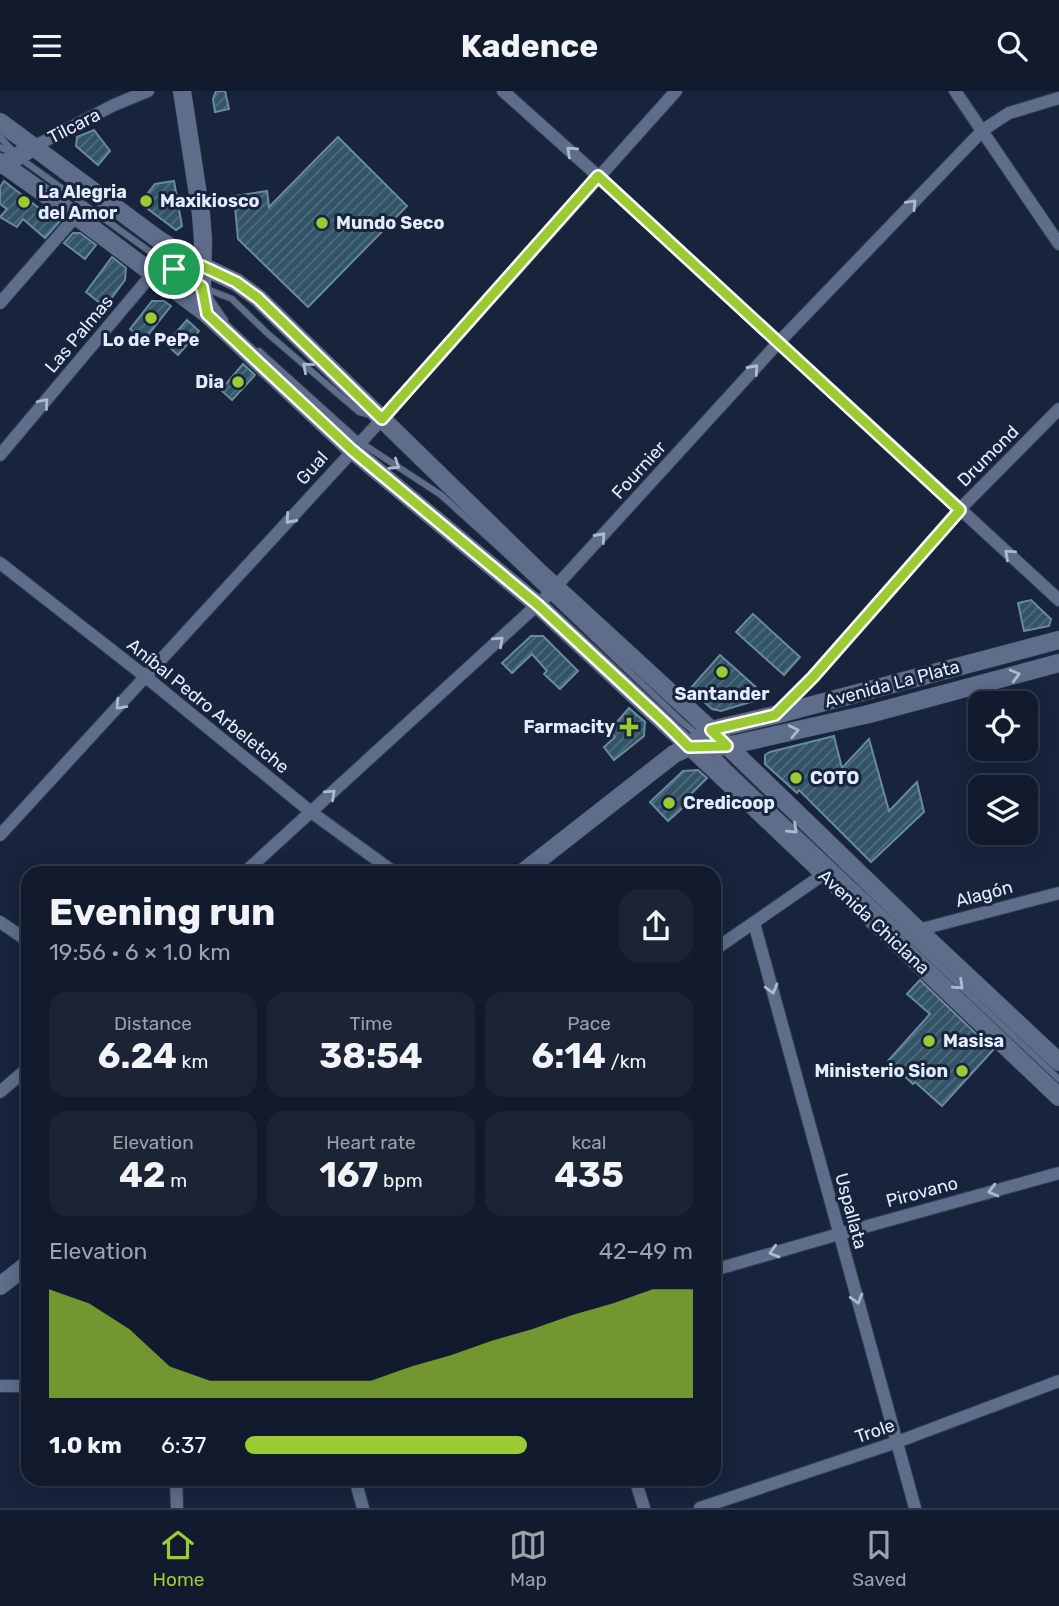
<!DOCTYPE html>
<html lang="en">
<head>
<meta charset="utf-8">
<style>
	:root { --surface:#111b2d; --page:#1a2435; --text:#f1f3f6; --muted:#9ca1aa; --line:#303949; --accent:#9bcb32 }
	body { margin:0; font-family:Rubik,sans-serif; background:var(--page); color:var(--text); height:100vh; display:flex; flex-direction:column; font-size:26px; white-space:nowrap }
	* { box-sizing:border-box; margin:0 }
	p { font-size:23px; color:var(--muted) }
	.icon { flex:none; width:38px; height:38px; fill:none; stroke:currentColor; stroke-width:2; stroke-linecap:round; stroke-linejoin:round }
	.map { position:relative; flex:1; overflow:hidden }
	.drawer { position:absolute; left:21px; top:775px; width:700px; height:620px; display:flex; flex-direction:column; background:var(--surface); border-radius:21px; box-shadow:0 4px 18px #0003,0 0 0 2px var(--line) }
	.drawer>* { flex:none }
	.buttons { position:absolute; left:968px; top:600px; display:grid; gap:14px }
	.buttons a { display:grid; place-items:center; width:70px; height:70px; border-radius:14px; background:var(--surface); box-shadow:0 4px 18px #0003,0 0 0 2px var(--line); font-size:35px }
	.pin { position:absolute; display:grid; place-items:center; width:60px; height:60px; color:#fff; margin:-30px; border:4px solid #fff; border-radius:50%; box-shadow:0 2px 7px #0007 }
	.round { display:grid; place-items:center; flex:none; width:74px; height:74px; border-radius:21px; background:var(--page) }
	.summary { display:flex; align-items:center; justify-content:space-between; height:119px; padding:0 28px }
	h1 { font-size:38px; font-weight:700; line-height:52px }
	.stats { display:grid; grid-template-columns:repeat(3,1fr); gap:10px; height:119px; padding:7px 28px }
	.stats div { display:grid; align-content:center; border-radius:18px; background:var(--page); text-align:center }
	.stats b { font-size:35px; font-weight:700 }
	.stats small { font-size:19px; font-weight:400 }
	.stats p { font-size:19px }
	.chart { height:196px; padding:14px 28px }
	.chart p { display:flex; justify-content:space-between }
	.chart svg { width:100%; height:126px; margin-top:7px; fill:var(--accent); opacity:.7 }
	ul { padding:0 28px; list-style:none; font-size:23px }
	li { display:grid; grid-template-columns:112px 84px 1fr; align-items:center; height:52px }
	li i { height:18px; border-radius:9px; background:var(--accent) }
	header { display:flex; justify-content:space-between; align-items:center; height:91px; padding:0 28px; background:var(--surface); font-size:32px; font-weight:700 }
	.dock { display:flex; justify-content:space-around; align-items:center; height:98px; border-top:2px solid var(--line); background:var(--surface); font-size:19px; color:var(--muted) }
	.dock a { display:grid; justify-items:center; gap:4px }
	.dock .current { color:var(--accent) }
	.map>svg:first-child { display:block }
	.building { fill:url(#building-hatch); stroke:#678a9e; stroke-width:2 }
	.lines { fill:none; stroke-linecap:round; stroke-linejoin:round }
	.service-casing { stroke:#343d52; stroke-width:8 }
	.minor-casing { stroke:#343d52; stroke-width:14 }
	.secondary-casing { stroke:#343d52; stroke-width:19 }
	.service { stroke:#5d6d8a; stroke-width:6 }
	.minor { stroke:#5d6d8a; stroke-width:12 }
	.secondary { stroke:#5d6d8a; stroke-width:18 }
	.oneway { stroke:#adb9ce }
	.route-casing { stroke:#fff; stroke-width:14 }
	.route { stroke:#9bcb32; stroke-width:9 }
	.poi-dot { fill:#9bcb32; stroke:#17243c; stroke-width:2.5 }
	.labels { text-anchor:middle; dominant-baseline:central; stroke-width:6; stroke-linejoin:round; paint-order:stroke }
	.street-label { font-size:18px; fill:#e2ecfc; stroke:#17243c }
	.poi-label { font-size:18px; font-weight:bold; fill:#e2ecfc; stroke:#17243c; text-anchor:start }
</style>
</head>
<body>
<header><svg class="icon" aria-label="menu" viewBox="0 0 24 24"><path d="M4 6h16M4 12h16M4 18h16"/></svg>Kadence<svg class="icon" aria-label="search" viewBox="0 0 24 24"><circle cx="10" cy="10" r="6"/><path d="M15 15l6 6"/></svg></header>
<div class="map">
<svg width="1059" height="1417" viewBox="0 0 1059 1417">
	<defs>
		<pattern id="building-hatch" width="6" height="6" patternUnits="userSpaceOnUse" patternTransform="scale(1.75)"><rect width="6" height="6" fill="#335467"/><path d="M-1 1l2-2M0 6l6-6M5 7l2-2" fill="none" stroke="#506d7e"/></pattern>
	</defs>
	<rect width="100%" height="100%" fill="#17243c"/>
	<!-- building -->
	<g class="building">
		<path d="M 216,0 L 225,0 L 229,18 L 215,21 L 213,8 Z"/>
		<path d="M 94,39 L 110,60 L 98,74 L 76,55 L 77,46 Z"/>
		<path d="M 338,46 L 407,115 L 308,216 L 238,148 L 234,105 L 267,100 L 269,116 Z"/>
		<path d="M 4,90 L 48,124 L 50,121 L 60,130 L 45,147 L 23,128 L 17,136 L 0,126 L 7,118 L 0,113 L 0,96 Z"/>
		<path d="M 174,90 L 182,135 L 176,139 L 140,112 L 155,93 Z"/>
		<path d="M 73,142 L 80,142 L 96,154 L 85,168 L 64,152 Z"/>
		<path d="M 112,166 L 126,177 L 125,189 L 105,216 L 86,201 Z"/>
		<path d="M 152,210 L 164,210 L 171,215 L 144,249 L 130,238 Z"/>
		<path d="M 187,229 L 199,240 L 178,264 L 166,253 Z"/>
		<path d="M 243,273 L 255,284 L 232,309 L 221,299 Z"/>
		<path d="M 1031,509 L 1051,528 L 1049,535 L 1024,540 L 1018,512 Z"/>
		<path d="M 753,523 L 800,566 L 784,584 L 736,541 Z"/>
		<path d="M 531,545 L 543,545 L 578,580 L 560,598 L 544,583 L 547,580 L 532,563 L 512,582 L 502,572 Z"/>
		<path d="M 720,564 L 767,606 L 721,620 L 712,618 L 690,598 Z"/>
		<path d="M 629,617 L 645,631 L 644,645 L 614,669 L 604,656 L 615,646 L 609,640 Z"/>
		<path d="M 834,645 L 842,677 L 869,648 L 889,720 L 917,691 L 924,721 L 871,771 L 799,699 L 797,702 L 765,673 L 765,664 L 770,661 Z"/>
		<path d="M 698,679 L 707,687 L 684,710 L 687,713 L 668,730 L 650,711 L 683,680 Z"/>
		<path d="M 920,889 L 993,959 L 942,1015 L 915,991 L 913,993 L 888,970 L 930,923 L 907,903 Z"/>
	</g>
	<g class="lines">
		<!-- service casing -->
		<g class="service-casing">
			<g id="service">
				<path d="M 0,46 L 14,61"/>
				<path d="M 0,56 L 17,65 L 174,178 L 202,196 L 232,208 L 267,242 L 359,321 L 370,324"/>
				<path d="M 211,209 L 225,229"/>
				<path d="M 259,260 L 360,351 L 441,404 L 504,461 L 680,629 L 698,644"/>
				<path d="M 712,659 L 730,678 L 1059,988"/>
			</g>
		</g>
		<!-- minor casing -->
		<g class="minor-casing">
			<g id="minor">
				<path d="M 503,0 L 598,85 L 1059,509"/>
				<path d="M 955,0 L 1059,153"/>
				<path d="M 33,56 L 114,14 L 148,0"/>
				<path d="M 0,212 L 76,125"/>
				<path d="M 0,364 L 153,182 L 202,175"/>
				<path d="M 0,472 L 146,586 L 311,721 L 395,782"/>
				<path d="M 776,623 L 813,586 L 959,419 L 1059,318"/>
				<path d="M 0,744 L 382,328 L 676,0"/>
				<path d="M 244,782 L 548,504 L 778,252 L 983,39 L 1009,22 L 1059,7"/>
				<path d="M 0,831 L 28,850"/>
				<path d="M 754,832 L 915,1417"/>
				<path d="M 918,839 L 1059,802"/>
				<path d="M 714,859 L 824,783"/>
				<path d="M 0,1001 L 28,977"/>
				<path d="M 714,1179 L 839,1143 L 1059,1082"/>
				<path d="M 0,1295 L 28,1295"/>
				<path d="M 176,1388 L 177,1417"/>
				<path d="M 355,1388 L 363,1417"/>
				<path d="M 635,1388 L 644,1417"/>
				<path d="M 700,1417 L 897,1351 L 1059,1290"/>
			</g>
		</g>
		<!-- secondary casing -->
		<g class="secondary-casing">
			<g id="secondary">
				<path d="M 182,0 L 201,123 L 203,149 L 202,196 L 207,223"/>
				<path d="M 0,31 L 159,149 L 202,175 L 236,191 L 258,207 L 540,482 L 711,639 L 918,839 L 1059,971"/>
				<path d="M 0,71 L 76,125 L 207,223 L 352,359 L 538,514 L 714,678 L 1059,1006"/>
				<path d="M 3,74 L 33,56"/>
				<path d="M 689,656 L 727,655 L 869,623 L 1059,572"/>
				<path d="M 522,782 L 674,663 L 689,656 L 700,646 L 711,639 L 775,624 L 1059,549"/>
				<path d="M 0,1195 L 28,1173"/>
			</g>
		</g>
		<!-- service -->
		<use href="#service" class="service"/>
		<!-- minor -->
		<use href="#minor" class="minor"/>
		<!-- secondary -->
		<use href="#secondary" class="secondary"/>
	</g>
	<!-- one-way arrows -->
	<defs><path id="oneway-chevron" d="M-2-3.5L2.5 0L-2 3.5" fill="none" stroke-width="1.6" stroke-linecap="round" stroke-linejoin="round" transform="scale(1.75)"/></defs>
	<g class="oneway">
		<use href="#oneway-chevron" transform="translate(571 60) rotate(-138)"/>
		<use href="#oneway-chevron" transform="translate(912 113) rotate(-46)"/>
		<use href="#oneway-chevron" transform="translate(307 276) rotate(-139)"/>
		<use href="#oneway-chevron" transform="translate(754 278) rotate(-48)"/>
		<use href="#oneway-chevron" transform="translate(44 312) rotate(-50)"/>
		<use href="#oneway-chevron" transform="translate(395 374) rotate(33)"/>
		<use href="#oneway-chevron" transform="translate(290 428) rotate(132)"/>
		<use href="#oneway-chevron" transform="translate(601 446) rotate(-48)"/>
		<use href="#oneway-chevron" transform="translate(1009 463) rotate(-138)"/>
		<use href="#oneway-chevron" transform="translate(499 550) rotate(-42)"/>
		<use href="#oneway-chevron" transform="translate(1015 584) rotate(-15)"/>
		<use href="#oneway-chevron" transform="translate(120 614) rotate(133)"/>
		<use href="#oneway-chevron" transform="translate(794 640) rotate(-12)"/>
		<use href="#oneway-chevron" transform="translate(331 703) rotate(-42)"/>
		<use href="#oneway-chevron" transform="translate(793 738) rotate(43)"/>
		<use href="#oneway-chevron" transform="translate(959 894) rotate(43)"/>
		<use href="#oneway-chevron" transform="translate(772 898) rotate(75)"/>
		<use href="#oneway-chevron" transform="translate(993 1100) rotate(165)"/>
		<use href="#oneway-chevron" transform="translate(774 1161) rotate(164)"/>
		<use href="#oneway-chevron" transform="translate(857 1208) rotate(74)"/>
	</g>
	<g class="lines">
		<!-- route casing -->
		<g class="route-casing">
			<path id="route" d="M 598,85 L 960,419 L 813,586 L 775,624 L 711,639 L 727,655 L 689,656 L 666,633 L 538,514 L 352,359 L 207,223 L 202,196 L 174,178 L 202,175 L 236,191 L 258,207 L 382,328 Z"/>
		</g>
		<!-- route -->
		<use href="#route" class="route"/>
	</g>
	<!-- markers -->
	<g class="poi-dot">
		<circle cx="146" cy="110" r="7"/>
		<circle cx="24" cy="111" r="7"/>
		<circle cx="322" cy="132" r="7"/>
		<circle cx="151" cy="227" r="7"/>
		<circle cx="238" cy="291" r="7"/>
		<circle cx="722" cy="581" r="7"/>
		<path d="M625.5 625.5h7v7h7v7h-7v7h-7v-7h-7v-7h7z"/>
		<circle cx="796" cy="687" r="7"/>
		<circle cx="669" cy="712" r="7"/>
		<circle cx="929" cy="950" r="7"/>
		<circle cx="962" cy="980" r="7"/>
	</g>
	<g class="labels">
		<!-- street labels -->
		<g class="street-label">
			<text transform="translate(74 35) rotate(-27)">Tilcara</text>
			<text transform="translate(79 243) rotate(-50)">Las Palmas</text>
			<text transform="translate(988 365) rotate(-45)">Drumond</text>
			<text transform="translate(312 377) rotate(-48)">Gual</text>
			<text transform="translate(639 379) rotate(-48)">Fournier</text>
			<text transform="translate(892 593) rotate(-15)">Avenida La Plata</text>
			<text transform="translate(208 615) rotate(39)">Aníbal Pedro Arbeletche</text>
			<text transform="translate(984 803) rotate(-15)">Alagón</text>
			<text transform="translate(874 831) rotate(43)">Avenida Chiclana</text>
			<text transform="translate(922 1101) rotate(-15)">Pirovano</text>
			<text transform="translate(851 1120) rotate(75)">Uspallata</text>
			<text transform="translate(875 1340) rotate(-19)">Trole</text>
		</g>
		<!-- poi labels -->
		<g class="poi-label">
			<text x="38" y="101">La Alegria<tspan x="38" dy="21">del Amor</tspan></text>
			<text x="160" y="110">Maxikiosco</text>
			<text x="336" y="132">Mundo Seco</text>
			<text x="151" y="249" text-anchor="middle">Lo de PePe</text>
			<text x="224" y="291" text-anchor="end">Dia</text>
			<text x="722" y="603" text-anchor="middle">Santander</text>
			<text x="615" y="636" text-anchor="end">Farmacity</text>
			<text x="810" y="687">COTO</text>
			<text x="683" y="712">Credicoop</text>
			<text x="943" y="950">Masisa</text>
			<text x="948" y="980" text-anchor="end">Ministerio Sion</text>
		</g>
	</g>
</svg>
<div class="buttons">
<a><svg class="icon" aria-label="locate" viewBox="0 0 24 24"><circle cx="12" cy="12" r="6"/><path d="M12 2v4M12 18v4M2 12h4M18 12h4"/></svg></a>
<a><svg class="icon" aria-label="layers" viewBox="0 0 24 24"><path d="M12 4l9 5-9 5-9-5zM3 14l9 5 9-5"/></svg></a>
</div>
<div class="pin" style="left:174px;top:178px;background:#1e9e55"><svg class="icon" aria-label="arrive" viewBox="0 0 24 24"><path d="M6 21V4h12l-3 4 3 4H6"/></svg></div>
<section class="drawer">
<div class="summary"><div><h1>Evening run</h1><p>19:56 · 6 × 1.0 km</p></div><a class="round"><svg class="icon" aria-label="share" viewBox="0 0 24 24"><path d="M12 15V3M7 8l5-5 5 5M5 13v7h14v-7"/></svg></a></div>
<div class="stats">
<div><p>Distance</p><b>6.24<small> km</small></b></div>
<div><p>Time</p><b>38:54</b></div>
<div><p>Pace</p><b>6:14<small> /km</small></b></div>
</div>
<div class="stats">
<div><p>Elevation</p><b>42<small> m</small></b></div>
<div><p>Heart rate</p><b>167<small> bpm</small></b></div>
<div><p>kcal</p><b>435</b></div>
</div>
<div class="chart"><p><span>Elevation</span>42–49 m</p>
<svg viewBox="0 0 160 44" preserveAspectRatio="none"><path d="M0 44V6L10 11L20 20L30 33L40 38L50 38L60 38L70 38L80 38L90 33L100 29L110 24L120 20L130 15L140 11L150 6L160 6V44z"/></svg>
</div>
<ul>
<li><b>1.0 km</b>6:37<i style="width:63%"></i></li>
</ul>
</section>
</div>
<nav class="dock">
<a class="current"><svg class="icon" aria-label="home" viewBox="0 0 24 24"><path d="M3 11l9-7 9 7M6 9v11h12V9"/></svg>Home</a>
<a><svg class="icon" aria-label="map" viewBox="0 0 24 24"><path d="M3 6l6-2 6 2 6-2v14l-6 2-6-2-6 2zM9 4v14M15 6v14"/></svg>Map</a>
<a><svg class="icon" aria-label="saved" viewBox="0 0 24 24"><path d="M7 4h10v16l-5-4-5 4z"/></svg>Saved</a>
</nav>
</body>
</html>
